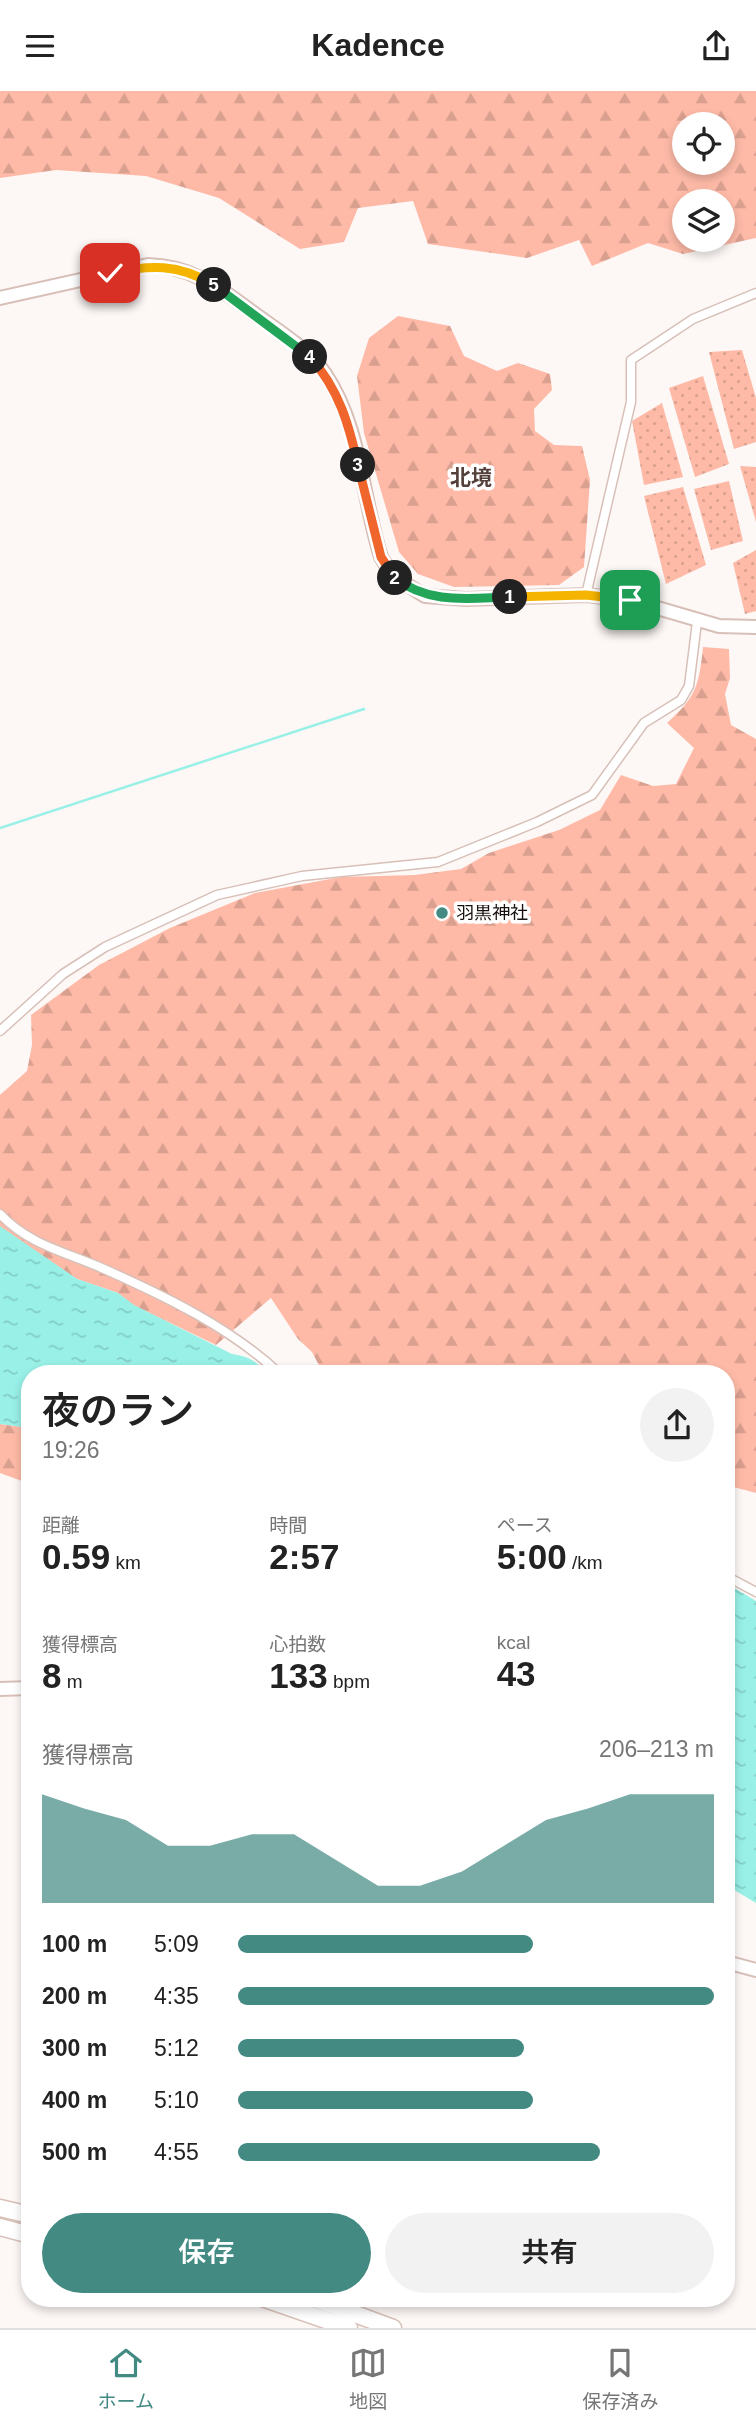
<!DOCTYPE html>
<html lang="ja">
<head>
<meta charset="utf-8">
<style>
	:root { --surface:#fff; --page:#f2f2f2; --text:#222; --muted:#767676; --line:#e0e0e0; --accent:#438a83 }
	body { margin:0; font-family:Arial,"Noto Sans JP",sans-serif; background:var(--page); color:var(--text); height:100vh; display:flex; flex-direction:column; font-size:26px; white-space:nowrap }
	* { box-sizing:border-box; margin:0 }
	p { font-size:23px; color:var(--muted) }
	.icon { flex:none; width:38px; height:38px; fill:none; stroke:currentColor; stroke-width:2; stroke-linecap:round; stroke-linejoin:round }
	.map { position:relative; flex:1; overflow:hidden }
	.panel { position:absolute; left:21px; top:1274px; width:714px; height:942px; display:flex; flex-direction:column; background:var(--surface); border-radius:28px; box-shadow:0 4px 10px #0003 }
	.panel>* { flex:none }
	.controls { position:absolute; left:672px; top:21px; display:grid; gap:14px }
	.controls a { display:grid; place-items:center; width:63px; height:63px; border-radius:50%; background:var(--surface); box-shadow:0 4px 10px #0003; font-size:35px }
	.pin { position:absolute; display:grid; place-items:center; width:60px; height:60px; color:#fff; margin:-30px; border-radius:14px; box-shadow:0 4px 10px #0006 }
	.km { position:absolute; width:35px; height:35px; margin:-18px; border-radius:50%; background:#222; color:#fff; font-size:19px; line-height:35px; text-align:center }
	.round { display:grid; place-items:center; flex:none; width:74px; height:74px; border-radius:37px; background:var(--page) }
	.overview { display:flex; align-items:center; justify-content:space-between; height:119px; padding:0 21px }
	h1 { font-size:38px; font-weight:600; line-height:52px }
	.figures { display:grid; grid-template-columns:repeat(3,1fr); gap:10px; height:119px; padding:7px 21px }
	.figures div { display:grid; align-content:center }
	.figures b { font-size:35px; font-weight:600 }
	.figures small { font-size:19px; font-weight:400 }
	.figures p { font-size:19px }
	.chart { height:196px; padding:14px 21px }
	.chart p { display:flex; justify-content:space-between }
	.chart svg { width:100%; height:126px; margin-top:7px; fill:var(--accent); opacity:.7 }
	.primary-button { display:flex; gap:14px; margin-top:auto; padding:14px 21px }
	.primary-button a { flex:1; height:80px; border-radius:42px; background:var(--accent); color:#fff; font-size:28px; font-weight:600; line-height:80px; text-align:center }
	.primary-button a+a { background:var(--page); color:var(--text) }
	ul { padding:0 21px; list-style:none; font-size:23px }
	li { display:grid; grid-template-columns:112px 84px 1fr; align-items:center; height:52px }
	li i { height:18px; border-radius:9px; background:var(--accent) }
	header { display:flex; justify-content:space-between; align-items:center; height:91px; padding:0 21px; background:var(--surface); font-size:32px; font-weight:600 }
	.tab-bar { display:flex; justify-content:space-around; align-items:center; height:98px; border-top:2px solid var(--line); background:var(--surface); font-size:19px; color:var(--muted) }
	.tab-bar a { display:grid; justify-items:center; gap:4px }
	.tab-bar .on { color:var(--accent) }
	.map>svg:first-child { display:block }
	.grass { fill:url(#grass-dots) }
	.forest { fill:url(#forest-firs); fill-rule:evenodd }
	.water { fill:url(#water-ripples) }
	.lines { fill:none; stroke-linecap:round; stroke-linejoin:round }
	.stream { stroke:#98f0e7; stroke-width:2.5 }
	.street-casing { stroke:#d8c0b9; stroke-width:11 }
	.secondary-casing { stroke:#d8c0b9; stroke-width:16 }
	.primary-casing { stroke:#d8c0b9; stroke-width:16 }
	.highway-casing { stroke:#d8c0b9; stroke-width:19 }
	.street { stroke:#fff; stroke-width:8 }
	.secondary { stroke:#fff; stroke-width:12 }
	.primary { stroke:#fff; stroke-width:12 }
	.highway { stroke:#fff; stroke-width:16 }
	.split-1-casing { stroke:#fff; stroke-width:14 }
	.split-2-casing { stroke:#fff; stroke-width:14 }
	.split-3-casing { stroke:#fff; stroke-width:14 }
	.split-4-casing { stroke:#fff; stroke-width:14 }
	.split-5-casing { stroke:#fff; stroke-width:14 }
	.split-6-casing { stroke:#fff; stroke-width:14 }
	.split-1 { stroke:#f5b400; stroke-width:9 }
	.split-2 { stroke:#22a559; stroke-width:9 }
	.split-3 { stroke:#f0652b; stroke-width:9 }
	.split-4 { stroke:#f0652b; stroke-width:9 }
	.split-5 { stroke:#22a559; stroke-width:9 }
	.split-6 { stroke:#f5b400; stroke-width:9 }
	.poi-dot { fill:#438a83; stroke:#fff; stroke-width:2.5 }
	.labels { text-anchor:middle; dominant-baseline:central; stroke-width:7; stroke-linejoin:round; paint-order:stroke }
	.poi-label { font-size:18px; fill:#19110f; stroke:#fff; text-anchor:start }
	.quarter-label { font-size:21px; font-weight:bold; fill:#54403a; stroke:#fff }
</style>
</head>
<body>
<header><svg class="icon" aria-label="menu" viewBox="0 0 24 24"><path d="M4 6h16M4 12h16M4 18h16"/></svg>Kadence<svg class="icon" aria-label="share" viewBox="0 0 24 24"><path d="M12 15V3M7 8l5-5 5 5M5 13v7h14v-7"/></svg></header>
<div class="map">
<svg width="756" height="2237" viewBox="0 0 756 2237">
	<defs>
		<pattern id="grass-dots" width="8" height="8" patternUnits="userSpaceOnUse" patternTransform="scale(1.75)"><rect width="8" height="8" fill="#febaa7"/><path d="M2 2h.1M6 6h.1" fill="none" stroke="#d99f8f" stroke-width="1.8" stroke-linecap="round"/></pattern>
		<pattern id="forest-firs" width="22" height="20" patternUnits="userSpaceOnUse" patternTransform="scale(1.75)"><rect width="22" height="20" fill="#febaa7"/><path d="M5 1l3.5 6h-7zM16 11l3.5 6h-7z" fill="#d99f8f"/></pattern>
		<pattern id="water-ripples" width="26" height="14" patternUnits="userSpaceOnUse" patternTransform="scale(1.75)"><rect width="26" height="14" fill="#98f0e7"/><path d="M2 4q2-2 4 0t4 0M15 11q2-2 4 0t4 0" fill="none" stroke="#82cdc5"/></pattern>
	</defs>
	<rect width="100%" height="100%" fill="#fdf8f6"/>
	<!-- grass -->
	<g class="grass">
		<path d="M 742,259 L 756,307 L 756,351 L 734,358 L 709,261 Z"/>
		<path d="M 703,285 L 729,373 L 695,386 L 669,297 Z"/>
		<path d="M 662,312 L 683,386 L 644,394 L 632,330 Z"/>
		<path d="M 740,375 L 756,376 L 756,431 Z"/>
		<path d="M 729,390 L 743,450 L 711,459 L 694,398 Z"/>
		<path d="M 683,396 L 706,474 L 666,493 L 644,405 Z"/>
		<path d="M 756,459 L 756,520 L 745,523 L 733,472 Z"/>
	</g>
	<!-- forest -->
	<g class="forest">
		<path d="M 0,0 L 756,0 L 756,147 L 683,163 L 648,152 L 592,175 L 579,149 L 527,167 L 428,153 L 413,110 L 358,117 L 344,151 L 300,158 L 219,107 L 146,85 L 56,79 L 0,87 ZM 723,33 L 723,72 L 684,72 L 684,33 ZM 723,110 L 723,149 L 684,149 L 684,110 Z"/>
		<path d="M 398,225 L 450,235 L 464,265 L 497,280 L 518,272 L 550,283 L 552,299 L 534,318 L 535,340 L 554,354 L 582,355 L 590,389 L 584,476 L 559,494 L 454,496 L 418,483 L 399,461 L 364,342 L 357,285 L 369,247 Z"/>
		<path d="M 703,556 L 729,558 L 730,587 L 725,603 L 731,634 L 756,648 L 756,1402 L 726,1394 L 726,1283 L 320,1283 L 322,1280 L 312,1261 L 298,1248 L 271,1207 L 216,1254 L 133,1214 L 118,1202 L 77,1188 L 0,1137 L 0,1004 L 27,980 L 32,954 L 31,924 L 99,874 L 170,837 L 255,802 L 341,786 L 415,784 L 461,778 L 489,762 L 559,739 L 600,719 L 621,684 L 653,695 L 676,693 L 694,657 L 667,632 C 696,606 699,595 703,556 Z"/>
		<path d="M 0,1333 L 30,1337 L 30,1393 L 0,1382 Z"/>
	</g>
	<!-- water -->
	<g class="water">
		<path d="M 0,1135 L 77,1188 L 118,1202 L 134,1214 L 232,1263 C 247,1265 258,1270 266,1283 L 30,1283 L 30,1337 L 0,1333 Z"/>
		<path d="M 726,1492 L 756,1510 L 756,1812 L 726,1794 Z"/>
	</g>
	<g class="lines">
		<!-- stream -->
		<path class="stream" d="M 0,737 L 364,618"/>
		<!-- street casing -->
		<g class="street-casing">
			<g id="street">
				<path d="M 586,504 L 631,311 L 631,269 L 693,228 L 756,202"/>
				<path d="M 0,940 L 63,883 L 105,856 L 217,804 L 302,785 L 438,771 L 537,731 L 592,704 L 644,632 L 681,609 L 689,595 L 697,531"/>
				<path d="M 0,1123 C 29,1154 66,1161 104,1178 C 165,1205 231,1237 280,1283"/>
				<path d="M 726,1485 L 756,1501"/>
			</g>
		</g>
		<!-- secondary casing -->
		<g class="secondary-casing">
			<g id="secondary">
				<path d="M 0,1598 L 30,1597"/>
				<path d="M 726,1871 L 756,1879"/>
			</g>
		</g>
		<!-- primary casing -->
		<g class="primary-casing">
			<path id="primary" d="M 0,207 L 148,174 C 189,175 216,194 248,218 C 273,237 307,256 325,283 C 361,336 362,407 381,466 L 393,485 L 425,505 L 466,508 L 586,504 L 630,509 L 719,535 L 756,536"/>
		</g>
		<!-- highway casing -->
		<g class="highway-casing">
			<g id="highway">
				<path d="M 0,2117 L 30,2124"/>
				<path d="M 0,2136 L 30,2144"/>
				<path d="M 262,2207 L 349,2237"/>
				<path d="M 312,2207 L 393,2237"/>
			</g>
		</g>
		<!-- street -->
		<use href="#street" class="street"/>
		<!-- secondary -->
		<use href="#secondary" class="secondary"/>
		<!-- primary -->
		<use href="#primary" class="primary"/>
		<!-- highway -->
		<use href="#highway" class="highway"/>
	</g>
	<g class="lines">
		<!-- split-1 casing -->
		<g class="split-1-casing">
			<path id="split-1" d="M 510,506 L 586,504 L 630,509"/>
		</g>
		<!-- split-2 casing -->
		<g class="split-2-casing">
			<path id="split-2" d="M 395,487 C 430,514 469,507 510,506"/>
		</g>
		<!-- split-3 casing -->
		<g class="split-3-casing">
			<path id="split-3" d="M 358,374 L 381,466 L 395,487"/>
		</g>
		<!-- split-4 casing -->
		<g class="split-4-casing">
			<path id="split-4" d="M 310,266 C 339,298 349,334 358,374"/>
		</g>
		<!-- split-5 casing -->
		<g class="split-5-casing">
			<path id="split-5" d="M 214,194 L 310,266"/>
		</g>
		<!-- split-6 casing -->
		<g class="split-6-casing">
			<path id="split-6" d="M 110,182 C 150,174 178,172 214,194"/>
		</g>
		<!-- split-1 -->
		<use href="#split-1" class="split-1"/>
		<!-- split-2 -->
		<use href="#split-2" class="split-2"/>
		<!-- split-3 -->
		<use href="#split-3" class="split-3"/>
		<!-- split-4 -->
		<use href="#split-4" class="split-4"/>
		<!-- split-5 -->
		<use href="#split-5" class="split-5"/>
		<!-- split-6 -->
		<use href="#split-6" class="split-6"/>
	</g>
	<!-- markers -->
	<circle class="poi-dot" cx="442" cy="822" r="7"/>
	<g class="labels">
		<!-- poi labels -->
		<g class="poi-label">
			<text x="456" y="822">羽黒神社</text>
		</g>
		<!-- quarter labels -->
		<g class="quarter-label">
			<text x="471" y="386">北境</text>
		</g>
	</g>
</svg>
<div class="controls">
<a><svg class="icon" aria-label="locate" viewBox="0 0 24 24"><circle cx="12" cy="12" r="6"/><path d="M12 2v4M12 18v4M2 12h4M18 12h4"/></svg></a>
<a><svg class="icon" aria-label="layers" viewBox="0 0 24 24"><path d="M12 4l9 5-9 5-9-5zM3 14l9 5 9-5"/></svg></a>
</div>
<div class="pin" style="left:630px;top:509px;background:#1e9e55"><svg class="icon" aria-label="arrive" viewBox="0 0 24 24"><path d="M6 21V4h12l-3 4 3 4H6"/></svg></div>
<div class="pin" style="left:110px;top:182px;background:#d93025"><svg class="icon" aria-label="check" viewBox="0 0 24 24"><path d="M5 12l5 5 9-10"/></svg></div>
<b class="km" style="left:510px;top:506px">1</b>
<b class="km" style="left:395px;top:487px">2</b>
<b class="km" style="left:358px;top:374px">3</b>
<b class="km" style="left:310px;top:266px">4</b>
<b class="km" style="left:214px;top:194px">5</b>
<section class="panel">
<div class="overview"><div><h1>夜のラン</h1><p>19:26</p></div><a class="round"><svg class="icon" aria-label="share" viewBox="0 0 24 24"><path d="M12 15V3M7 8l5-5 5 5M5 13v7h14v-7"/></svg></a></div>
<div class="figures">
<div><p>距離</p><b>0.59<small> km</small></b></div>
<div><p>時間</p><b>2:57</b></div>
<div><p>ペース</p><b>5:00<small> /km</small></b></div>
</div>
<div class="figures">
<div><p>獲得標高</p><b>8<small> m</small></b></div>
<div><p>心拍数</p><b>133<small> bpm</small></b></div>
<div><p>kcal</p><b>43</b></div>
</div>
<div class="chart"><p><span>獲得標高</span>206–213 m</p>
<svg viewBox="0 0 160 44" preserveAspectRatio="none"><path d="M0 44V6L10 11L20 15L30 24L40 24L50 20L60 20L70 29L80 38L90 38L100 33L110 24L120 15L130 11L140 6L150 6L160 6V44z"/></svg>
</div>
<ul>
<li><b>100 m</b>5:09<i style="width:62%"></i></li>
<li><b>200 m</b>4:35<i style="width:100%"></i></li>
<li><b>300 m</b>5:12<i style="width:60%"></i></li>
<li><b>400 m</b>5:10<i style="width:62%"></i></li>
<li><b>500 m</b>4:55<i style="width:76%"></i></li>
</ul>
<div class="primary-button"><a>保存</a><a>共有</a></div>
</section>
</div>
<nav class="tab-bar">
<a class="on"><svg class="icon" aria-label="home" viewBox="0 0 24 24"><path d="M3 11l9-7 9 7M6 9v11h12V9"/></svg>ホーム</a>
<a><svg class="icon" aria-label="map" viewBox="0 0 24 24"><path d="M3 6l6-2 6 2 6-2v14l-6 2-6-2-6 2zM9 4v14M15 6v14"/></svg>地図</a>
<a><svg class="icon" aria-label="saved" viewBox="0 0 24 24"><path d="M7 4h10v16l-5-4-5 4z"/></svg>保存済み</a>
</nav>
</body>
</html>
